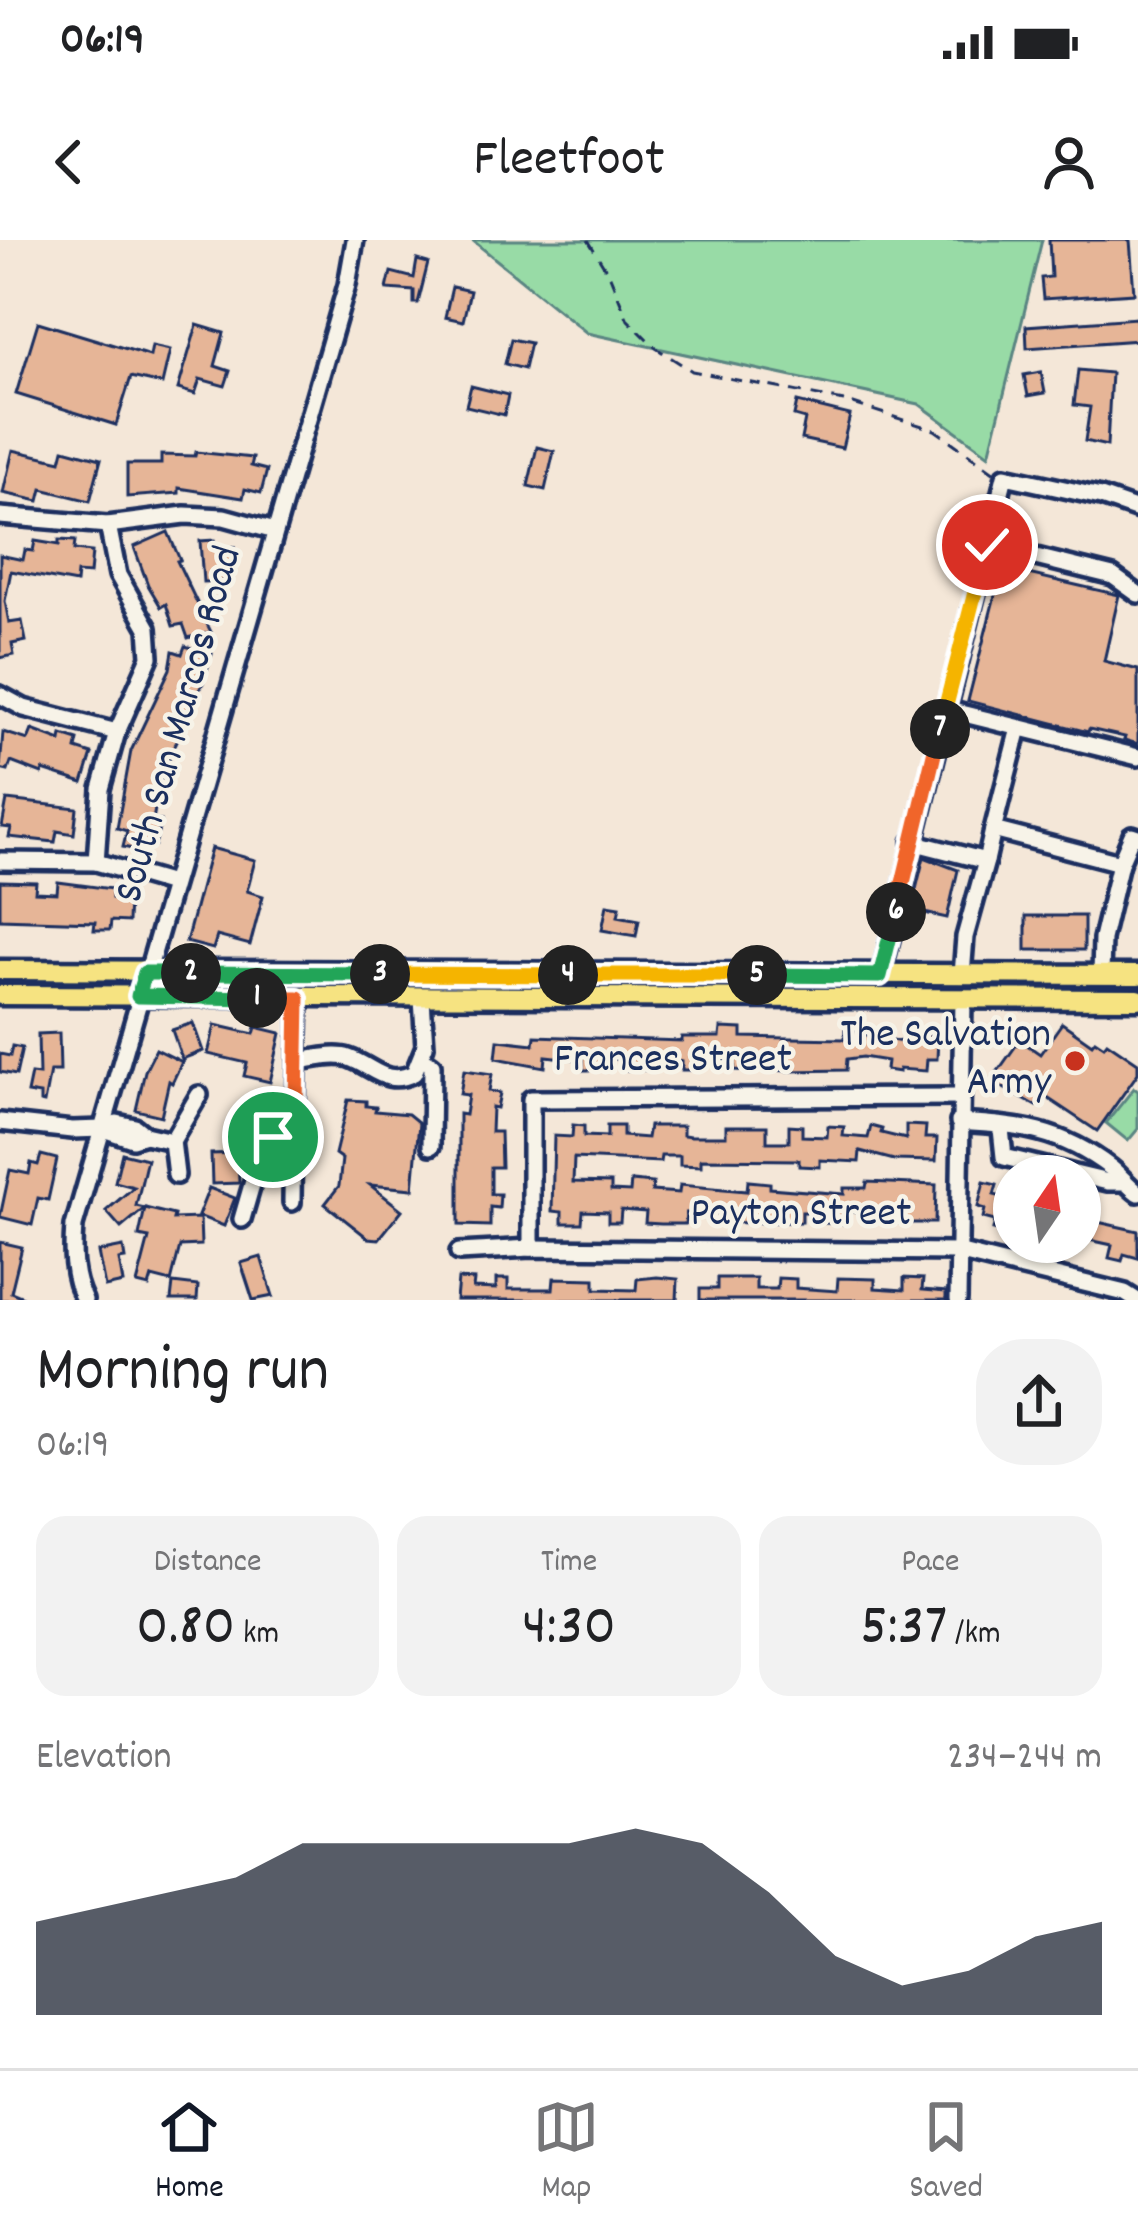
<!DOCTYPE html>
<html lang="en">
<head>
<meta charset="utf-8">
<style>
	:root { --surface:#fff; --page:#f2f2f2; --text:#202124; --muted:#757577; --line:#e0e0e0; --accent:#111827 }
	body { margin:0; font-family:Dekko,sans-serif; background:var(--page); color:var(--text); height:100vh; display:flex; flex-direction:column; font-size:45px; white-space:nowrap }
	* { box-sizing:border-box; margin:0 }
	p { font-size:39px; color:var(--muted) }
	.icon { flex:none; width:66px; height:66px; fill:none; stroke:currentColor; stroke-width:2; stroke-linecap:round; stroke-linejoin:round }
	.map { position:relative; height:1060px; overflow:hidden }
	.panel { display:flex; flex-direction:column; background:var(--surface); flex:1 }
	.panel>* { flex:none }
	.needle { width:78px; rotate:13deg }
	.buttons { position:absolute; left:993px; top:915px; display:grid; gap:24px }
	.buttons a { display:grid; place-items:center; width:108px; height:108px; border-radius:50%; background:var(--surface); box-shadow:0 3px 9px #0004; font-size:60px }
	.pin { position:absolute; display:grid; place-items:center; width:102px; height:102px; color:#fff; margin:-51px; border:6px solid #fff; border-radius:50%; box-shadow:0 3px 12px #0007 }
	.km { position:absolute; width:60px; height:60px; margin:-30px; border-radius:50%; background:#222; color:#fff; font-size:33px; line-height:60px; text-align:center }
	.round { display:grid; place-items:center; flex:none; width:126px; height:126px; border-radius:48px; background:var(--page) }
	.headline { display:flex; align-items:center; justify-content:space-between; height:204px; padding:0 36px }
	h1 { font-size:66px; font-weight:600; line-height:90px }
	.metrics { display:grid; grid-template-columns:repeat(3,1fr); gap:18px; height:204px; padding:12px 36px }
	.metrics div { display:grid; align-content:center; border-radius:30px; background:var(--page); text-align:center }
	.metrics b { font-size:60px; font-weight:600 }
	.metrics small { font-size:33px; font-weight:400 }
	.metrics p { font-size:33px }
	.chart { height:336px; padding:24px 36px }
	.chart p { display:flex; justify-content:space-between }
	.chart svg { width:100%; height:216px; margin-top:12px; fill:var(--accent); opacity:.7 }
	.status { display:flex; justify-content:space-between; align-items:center; height:84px; padding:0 60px; background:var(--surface); direction:ltr }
	.status svg { height:33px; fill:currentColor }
	header { display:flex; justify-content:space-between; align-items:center; height:156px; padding:0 36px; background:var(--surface); font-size:54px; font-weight:600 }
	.tab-bar { display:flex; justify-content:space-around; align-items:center; height:168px; border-top:3px solid var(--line); background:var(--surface); font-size:33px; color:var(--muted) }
	.tab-bar a { display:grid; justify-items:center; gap:6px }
	.tab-bar .current { color:var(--accent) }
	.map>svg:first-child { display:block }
	.green { fill:#98dba6; stroke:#5a8582; stroke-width:3 }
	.building { fill:#e6b597; stroke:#1b2f5e; stroke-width:3 }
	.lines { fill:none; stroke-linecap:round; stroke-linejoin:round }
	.minor-casing { stroke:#1b2f5e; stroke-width:24 }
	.major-casing { stroke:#1b2f5e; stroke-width:27 }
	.path { stroke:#1b2f5e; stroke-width:3; stroke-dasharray:12 9; stroke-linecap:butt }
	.minor { stroke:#f7f3e8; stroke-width:15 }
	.major { stroke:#f6e381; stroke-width:18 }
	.split-1-casing { stroke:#fff; stroke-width:24 }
	.split-2-casing { stroke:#fff; stroke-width:24 }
	.split-3-casing { stroke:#fff; stroke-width:24 }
	.split-4-casing { stroke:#fff; stroke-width:24 }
	.split-5-casing { stroke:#fff; stroke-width:24 }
	.split-6-casing { stroke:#fff; stroke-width:24 }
	.split-7-casing { stroke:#fff; stroke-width:24 }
	.split-8-casing { stroke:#fff; stroke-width:24 }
	.split-1 { stroke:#f0652b; stroke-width:15 }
	.split-2 { stroke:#22a559; stroke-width:15 }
	.split-3 { stroke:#22a559; stroke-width:15 }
	.split-4 { stroke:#f5b400; stroke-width:15 }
	.split-5 { stroke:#f5b400; stroke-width:15 }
	.split-6 { stroke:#22a559; stroke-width:15 }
	.split-7 { stroke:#f0652b; stroke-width:15 }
	.split-8 { stroke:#f5b400; stroke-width:15 }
	.poi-dot { fill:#c8321e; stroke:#f7f3e8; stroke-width:4.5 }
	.labels { text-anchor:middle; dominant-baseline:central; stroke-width:9; stroke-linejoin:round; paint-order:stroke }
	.street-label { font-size:42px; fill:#1b2f5e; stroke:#f7f3e8 }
	.poi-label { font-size:42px; fill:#1b2f5e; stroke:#f7f3e8; text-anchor:end }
</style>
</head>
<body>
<div class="status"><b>06:19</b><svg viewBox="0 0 49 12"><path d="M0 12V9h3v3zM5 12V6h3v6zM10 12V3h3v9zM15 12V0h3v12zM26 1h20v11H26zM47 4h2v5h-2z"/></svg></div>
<header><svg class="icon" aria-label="back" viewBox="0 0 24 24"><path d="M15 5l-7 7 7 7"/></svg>Fleetfoot<svg class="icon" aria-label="person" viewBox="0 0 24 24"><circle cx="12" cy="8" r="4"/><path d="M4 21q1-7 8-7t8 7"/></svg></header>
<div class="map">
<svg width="1138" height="1060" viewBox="0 0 1138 1060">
	<rect width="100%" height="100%" fill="#f4e7d8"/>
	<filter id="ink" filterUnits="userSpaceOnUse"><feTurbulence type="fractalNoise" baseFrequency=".00833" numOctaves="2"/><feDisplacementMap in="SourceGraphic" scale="24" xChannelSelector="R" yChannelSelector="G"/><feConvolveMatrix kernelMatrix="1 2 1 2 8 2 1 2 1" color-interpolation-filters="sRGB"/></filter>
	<g filter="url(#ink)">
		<!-- green -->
		<g class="green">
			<path d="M 472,0 L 1042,0 L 989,215 L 919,164 L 587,93 Z"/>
			<path d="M 1134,848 L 1138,851 L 1138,889 L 1128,901 L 1106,883 Z"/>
		</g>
		<!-- building -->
		<g class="building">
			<path d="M 1049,0 L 1130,0 L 1134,53 L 1043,59 L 1041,38 L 1051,37 Z"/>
			<path d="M 417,20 L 428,23 L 418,63 L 414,63 L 414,51 L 387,49 L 391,32 L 414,38 Z"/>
			<path d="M 452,47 L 470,51 L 463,81 L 445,77 Z"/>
			<path d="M 1136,78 L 1138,100 L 1027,108 L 1026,86 Z"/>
			<path d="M 38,82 L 150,116 L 152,106 L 170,110 L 162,144 L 131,137 L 116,185 L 16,154 Z"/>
			<path d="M 197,85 L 224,93 L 215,126 L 230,131 L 225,146 L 200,139 L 195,154 L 178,149 Z"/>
			<path d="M 511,99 L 530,103 L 524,129 L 505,124 Z"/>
			<path d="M 1078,130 L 1111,133 L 1107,206 L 1085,201 L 1090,167 L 1074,165 Z"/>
			<path d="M 1041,132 L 1045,153 L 1028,156 L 1024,135 Z"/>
			<path d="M 471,146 L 508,155 L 504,175 L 466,166 Z"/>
			<path d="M 797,162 L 850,175 L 842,208 L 801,199 L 805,179 L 794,176 Z"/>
			<path d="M 537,207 L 554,211 L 545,250 L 528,246 Z"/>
			<path d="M 64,209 L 101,219 L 90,261 L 42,249 L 39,261 L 3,253 L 13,210 L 61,221 Z"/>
			<path d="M 196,212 L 253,218 L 251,226 L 267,230 L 261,253 L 245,249 L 243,258 L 179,248 L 179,253 L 127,257 L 127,224 L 161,224 L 161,215 L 195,216 Z"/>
			<path d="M 168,292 L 180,320 L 177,321 L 211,392 L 188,398 L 183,384 L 173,386 L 166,364 L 161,367 L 148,345 L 134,307 Z"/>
			<path d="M 59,300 L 75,301 L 74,310 L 92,312 L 90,334 L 77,333 L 76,343 L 11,331 L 5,361 L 9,383 L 22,381 L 26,401 L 12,404 L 14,415 L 0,418 L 0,315 L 23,320 L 25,310 L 33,311 L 35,301 L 59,305 Z"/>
			<path d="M 214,300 L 214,309 L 234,307 L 235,333 L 225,334 L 225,341 L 203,342 L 200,301 Z"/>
			<path d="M 1002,328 L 1119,355 L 1104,421 L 1138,430 L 1138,504 L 1124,500 L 1125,497 L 1089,489 L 1088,492 L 968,461 Z"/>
			<path d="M 185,406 L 212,414 L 203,443 L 181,483 L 184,484 L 160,541 L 153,580 L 161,581 L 155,605 L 148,604 L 146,612 L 123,607 L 127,591 L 117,588 L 131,511 L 170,429 L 173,411 L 182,414 Z"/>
			<path d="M 32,490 L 61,501 L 62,495 L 78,500 L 76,509 L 92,514 L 83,543 L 43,530 L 42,534 L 11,522 L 8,531 L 0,529 L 3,492 L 28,500 Z"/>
			<path d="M 7,560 L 77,568 L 74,594 L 57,591 L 55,602 L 9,597 L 11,588 L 2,587 Z"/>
			<path d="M 211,608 L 255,620 L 247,651 L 263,656 L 250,705 L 217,696 L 213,709 L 186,702 Z"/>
			<path d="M 924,617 L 958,630 L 947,678 L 911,670 Z"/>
			<path d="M 0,641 L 36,642 L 35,652 L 57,653 L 58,642 L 112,649 L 112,658 L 129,659 L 128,682 L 111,681 L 110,690 L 94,690 L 95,682 L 0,679 Z"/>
			<path d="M 607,665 L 620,667 L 618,676 L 639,680 L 636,696 L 602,690 Z"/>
			<rect x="1026" y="676" width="58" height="34"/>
			<path d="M 193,783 L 203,811 L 182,819 L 172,790 Z"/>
			<path d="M 1062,783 L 1092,804 L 1095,800 L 1104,806 L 1107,802 L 1138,823 L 1138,833 L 1097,891 L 1043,855 L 1036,866 L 991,841 L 1020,800 L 1040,814 Z"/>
			<path d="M 215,785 L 254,794 L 256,787 L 281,793 L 270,842 L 244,836 L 247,823 L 208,814 Z"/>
			<path d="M 721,788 L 742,789 L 742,797 L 845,799 L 845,790 L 865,792 L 865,795 L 907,803 L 908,797 L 917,798 L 918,789 L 930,790 L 930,797 L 938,798 L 937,819 L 927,819 L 926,831 L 899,829 L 899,832 L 886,830 L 887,821 L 863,817 L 847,819 L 846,830 L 789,831 L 773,830 L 773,816 L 752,816 L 751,831 L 734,830 L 735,821 L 713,819 L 697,819 L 697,830 L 682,830 L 682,821 L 659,819 L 658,830 L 627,830 L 627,819 L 602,819 L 602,830 L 583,830 L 583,820 L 546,816 L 545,827 L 496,818 L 498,800 L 534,804 L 535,796 L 682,801 L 682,797 L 720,797 Z"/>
			<path d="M 59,793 L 60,831 L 50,831 L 44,863 L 40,862 L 40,855 L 27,853 L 31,834 L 39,835 L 38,794 Z"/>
			<path d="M 12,806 L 22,808 L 16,835 L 0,832 L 0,814 L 10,816 Z"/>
			<path d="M 156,809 L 182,822 L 172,843 L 169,841 L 161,876 L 136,870 L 145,831 Z"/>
			<path d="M 464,830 L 492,834 L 489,851 L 500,853 L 497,868 L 492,867 L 491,892 L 500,892 L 501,927 L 491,927 L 491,954 L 500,954 L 499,968 L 490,967 L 490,986 L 459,985 L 459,874 L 465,875 L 468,855 L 460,854 Z"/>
			<path d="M 348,860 L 366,861 L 366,866 L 376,867 L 375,871 L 408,874 L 419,883 L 413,949 L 370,945 L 402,970 L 379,999 L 368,998 L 325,964 L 339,946 L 342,919 L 335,914 Z"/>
			<path d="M 573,885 L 584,886 L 584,896 L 607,897 L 607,886 L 623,886 L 623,896 L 647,898 L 649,886 L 683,886 L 683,895 L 691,896 L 726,896 L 726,886 L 767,886 L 767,902 L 789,902 L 789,885 L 802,886 L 802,896 L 827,897 L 828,886 L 844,887 L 843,896 L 868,898 L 871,886 L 882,889 L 881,893 L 906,899 L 906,885 L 926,886 L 925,898 L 937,898 L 936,921 L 894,920 L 860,911 L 859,922 L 820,920 L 820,927 L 799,926 L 799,920 L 701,919 L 701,926 L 680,925 L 680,916 L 661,916 L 660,922 L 574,918 L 573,942 L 611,943 L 611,951 L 630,952 L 631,941 L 653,943 L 652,951 L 679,953 L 680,945 L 747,951 L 748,941 L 770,943 L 770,948 L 844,954 L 844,948 L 866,948 L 867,942 L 936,945 L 935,983 L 883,983 L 883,971 L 859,971 L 843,973 L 842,984 L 825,983 L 825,972 L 802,972 L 802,982 L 722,983 L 723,974 L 701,972 L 686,973 L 685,984 L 661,984 L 645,983 L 646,972 L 621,970 L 620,982 L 608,982 L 608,972 L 583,971 L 582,983 L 562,983 L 562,972 L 552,971 L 554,896 L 572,897 Z"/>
			<path d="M 122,913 L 147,919 L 136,966 L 145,968 L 121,988 L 106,971 L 134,947 L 115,942 Z"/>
			<path d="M 238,913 L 239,943 L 212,944 L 211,914 Z"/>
			<path d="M 41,915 L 57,919 L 48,960 L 38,958 L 32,985 L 0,977 L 10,930 L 29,934 L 31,923 L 38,925 Z"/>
			<path d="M 984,942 L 997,945 L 994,955 L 1014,960 L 1010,994 L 993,990 L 995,981 L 983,978 L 985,969 L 978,967 Z"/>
			<path d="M 209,948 L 235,958 L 224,986 L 198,976 Z"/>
			<path d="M 145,968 L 174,975 L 173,979 L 200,978 L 201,1005 L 180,1006 L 171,1042 L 152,1037 L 149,1047 L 137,1044 L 149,998 L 139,996 Z"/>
			<path d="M 1080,978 L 1138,991 L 1138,1018 L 1124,1014 L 1122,1021 L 1109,1018 L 1112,1005 L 1080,998 Z"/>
			<path d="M 0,1002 L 22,1007 L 11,1052 L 30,1060 L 0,1060 Z"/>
			<path d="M 123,1007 L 125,1019 L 119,1020 L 123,1043 L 105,1047 L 98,1012 Z"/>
			<path d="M 261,1017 L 273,1056 L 253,1060 L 241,1023 Z"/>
			<path d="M 657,1037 L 678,1039 L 677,1060 L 456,1060 L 458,1039 L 474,1040 L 473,1048 L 496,1049 L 496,1039 L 508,1039 L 508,1049 L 553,1049 L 554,1038 L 595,1039 L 595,1049 L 636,1050 L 637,1039 Z"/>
			<path d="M 717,1038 L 756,1038 L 756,1049 L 777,1049 L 778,1038 L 796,1039 L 796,1048 L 837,1051 L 838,1038 L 875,1039 L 875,1048 L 904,1050 L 904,1038 L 923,1039 L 922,1050 L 946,1052 L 946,1060 L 700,1060 L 700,1049 L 717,1049 Z"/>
			<path d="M 173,1043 L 198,1046 L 197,1060 L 171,1060 Z"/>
		</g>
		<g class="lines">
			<!-- minor casing -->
			<g class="minor-casing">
				<g id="minor">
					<path d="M 0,276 L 108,285 L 185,275 L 224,277 L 275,291"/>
					<path d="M 987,305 L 1113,336 L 1138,354"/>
					<path d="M 0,455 L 24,468 L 117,492"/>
					<path d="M 944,469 L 1138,517"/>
					<path d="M 1019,488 L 993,590 L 1120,623 L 1102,699 L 1101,735"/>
					<path d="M 912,602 L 986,621 L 993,590"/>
					<path d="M 0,621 L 96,622 L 172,644"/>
					<path d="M 96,622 L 101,549 L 117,492 L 150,417 L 148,388 L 118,335 L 108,285"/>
					<path d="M 1120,623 L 1132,595 L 1138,597"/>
					<path d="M 962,735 L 965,697 L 986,621"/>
					<path d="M 881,736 L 1005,236 L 1101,257 L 1138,270"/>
					<path d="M 423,819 L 432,825 L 431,906"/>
					<path d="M 299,821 C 314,819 335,813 349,818 C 374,827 386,847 414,833 L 425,806 L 422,759"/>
					<path d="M 0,882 L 72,890 L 103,889 L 117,883 L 135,887 L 145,895 L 132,899 L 103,889"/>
					<path d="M 959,882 C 1021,886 1060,889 1111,928 C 1121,936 1127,945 1138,953"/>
					<path d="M 996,885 L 1001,889 L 1004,917 L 1108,942 L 1123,942"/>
					<path d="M 145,895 L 172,901 L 176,935"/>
					<path d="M 172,901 L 199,855"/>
					<path d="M 292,962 L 293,876"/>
					<path d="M 242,979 L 262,910 L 286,886 L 296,865 L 299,759"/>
					<path d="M 531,1008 L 531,859 L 960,857"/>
					<path d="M 459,1012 L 531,1008 L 957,1012 L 1125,1053 L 1136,1060"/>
					<path d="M 84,1060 C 72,1036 72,1012 74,986 L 347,45 L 355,0"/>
					<path d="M 958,1060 L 963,760"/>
				</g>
			</g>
			<!-- major casing -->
			<g class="major-casing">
				<g id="major">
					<path d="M 0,730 L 1138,735"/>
					<path d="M 0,755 L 1138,759"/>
				</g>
			</g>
			<!-- path -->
			<path class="path" d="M 588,0 L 610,36 L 628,80 L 656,108 L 692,131 L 844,161 L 935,190 L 995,233"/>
			<!-- minor -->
			<use href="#minor" class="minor"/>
			<!-- major -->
			<use href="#major" class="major"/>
		</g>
	</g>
	<g class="lines" filter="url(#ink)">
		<!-- split-1 casing -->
		<g class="split-1-casing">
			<path id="split-1" d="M 257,758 L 298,758 L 296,865 L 292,876 L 273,897"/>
		</g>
		<!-- split-2 casing -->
		<g class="split-2-casing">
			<path id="split-2" d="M 191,733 L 145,733 L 138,756 L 257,758"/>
		</g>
		<!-- split-3 casing -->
		<g class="split-3-casing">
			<path id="split-3" d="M 191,733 L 380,734"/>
		</g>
		<!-- split-4 casing -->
		<g class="split-4-casing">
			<path id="split-4" d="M 380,734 L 568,735"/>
		</g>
		<!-- split-5 casing -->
		<g class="split-5-casing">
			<path id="split-5" d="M 568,735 L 757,735"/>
		</g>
		<!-- split-6 casing -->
		<g class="split-6-casing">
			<path id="split-6" d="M 757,735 L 880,736 L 896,672"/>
		</g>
		<!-- split-7 casing -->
		<g class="split-7-casing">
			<path id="split-7" d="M 896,672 L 940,489"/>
		</g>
		<!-- split-8 casing -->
		<g class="split-8-casing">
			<path id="split-8" d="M 940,489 L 987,305"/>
		</g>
		<!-- split-1 -->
		<use href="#split-1" class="split-1"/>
		<!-- split-2 -->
		<use href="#split-2" class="split-2"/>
		<!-- split-3 -->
		<use href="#split-3" class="split-3"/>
		<!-- split-4 -->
		<use href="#split-4" class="split-4"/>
		<!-- split-5 -->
		<use href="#split-5" class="split-5"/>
		<!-- split-6 -->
		<use href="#split-6" class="split-6"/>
		<!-- split-7 -->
		<use href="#split-7" class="split-7"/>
		<!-- split-8 -->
		<use href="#split-8" class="split-8"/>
	</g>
	<!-- markers -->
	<circle class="poi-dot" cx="1075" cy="821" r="12"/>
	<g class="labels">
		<!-- street labels -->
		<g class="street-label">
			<text transform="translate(181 485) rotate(-74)">South San Marcos Road</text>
			<text x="673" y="822">Frances Street</text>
			<text x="801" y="976">Payton Street</text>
		</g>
		<!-- poi labels -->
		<g class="poi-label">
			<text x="1051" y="797">The Salvation<tspan x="1051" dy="48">Army</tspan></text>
		</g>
	</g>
</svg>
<div class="buttons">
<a><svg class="needle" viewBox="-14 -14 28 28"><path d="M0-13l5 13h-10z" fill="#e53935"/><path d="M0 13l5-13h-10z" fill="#757577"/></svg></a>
</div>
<div class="pin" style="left:273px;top:897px;background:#1e9e55"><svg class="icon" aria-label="arrive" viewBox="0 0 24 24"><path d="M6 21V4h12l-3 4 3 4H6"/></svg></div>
<div class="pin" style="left:987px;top:305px;background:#d93025"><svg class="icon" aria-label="check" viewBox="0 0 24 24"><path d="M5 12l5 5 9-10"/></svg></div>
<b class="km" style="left:257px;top:758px">1</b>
<b class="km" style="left:191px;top:733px">2</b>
<b class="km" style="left:380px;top:734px">3</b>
<b class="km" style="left:568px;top:735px">4</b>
<b class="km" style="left:757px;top:735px">5</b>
<b class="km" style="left:896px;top:672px">6</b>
<b class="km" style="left:940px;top:489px">7</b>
</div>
<section class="panel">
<div class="headline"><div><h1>Morning run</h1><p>06:19</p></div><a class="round"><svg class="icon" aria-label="share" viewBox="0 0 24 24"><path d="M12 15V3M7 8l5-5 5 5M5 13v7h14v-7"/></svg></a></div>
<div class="metrics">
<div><p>Distance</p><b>0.80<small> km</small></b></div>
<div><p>Time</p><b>4:30</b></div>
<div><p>Pace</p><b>5:37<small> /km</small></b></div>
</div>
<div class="chart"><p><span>Elevation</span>234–244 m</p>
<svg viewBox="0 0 160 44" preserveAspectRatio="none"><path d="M0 44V25L10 22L20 19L30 16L40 9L50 9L60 9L70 9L80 9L90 6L100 9L110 19L120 32L130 38L140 35L150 28L160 25V44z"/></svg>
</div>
</section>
<nav class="tab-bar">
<a class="current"><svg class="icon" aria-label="home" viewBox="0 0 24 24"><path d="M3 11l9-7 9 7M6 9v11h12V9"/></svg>Home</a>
<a><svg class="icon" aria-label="map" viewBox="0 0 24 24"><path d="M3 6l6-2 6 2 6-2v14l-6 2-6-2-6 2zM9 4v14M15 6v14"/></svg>Map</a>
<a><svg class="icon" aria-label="saved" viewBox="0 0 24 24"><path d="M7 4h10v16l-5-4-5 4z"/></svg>Saved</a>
</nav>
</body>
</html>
